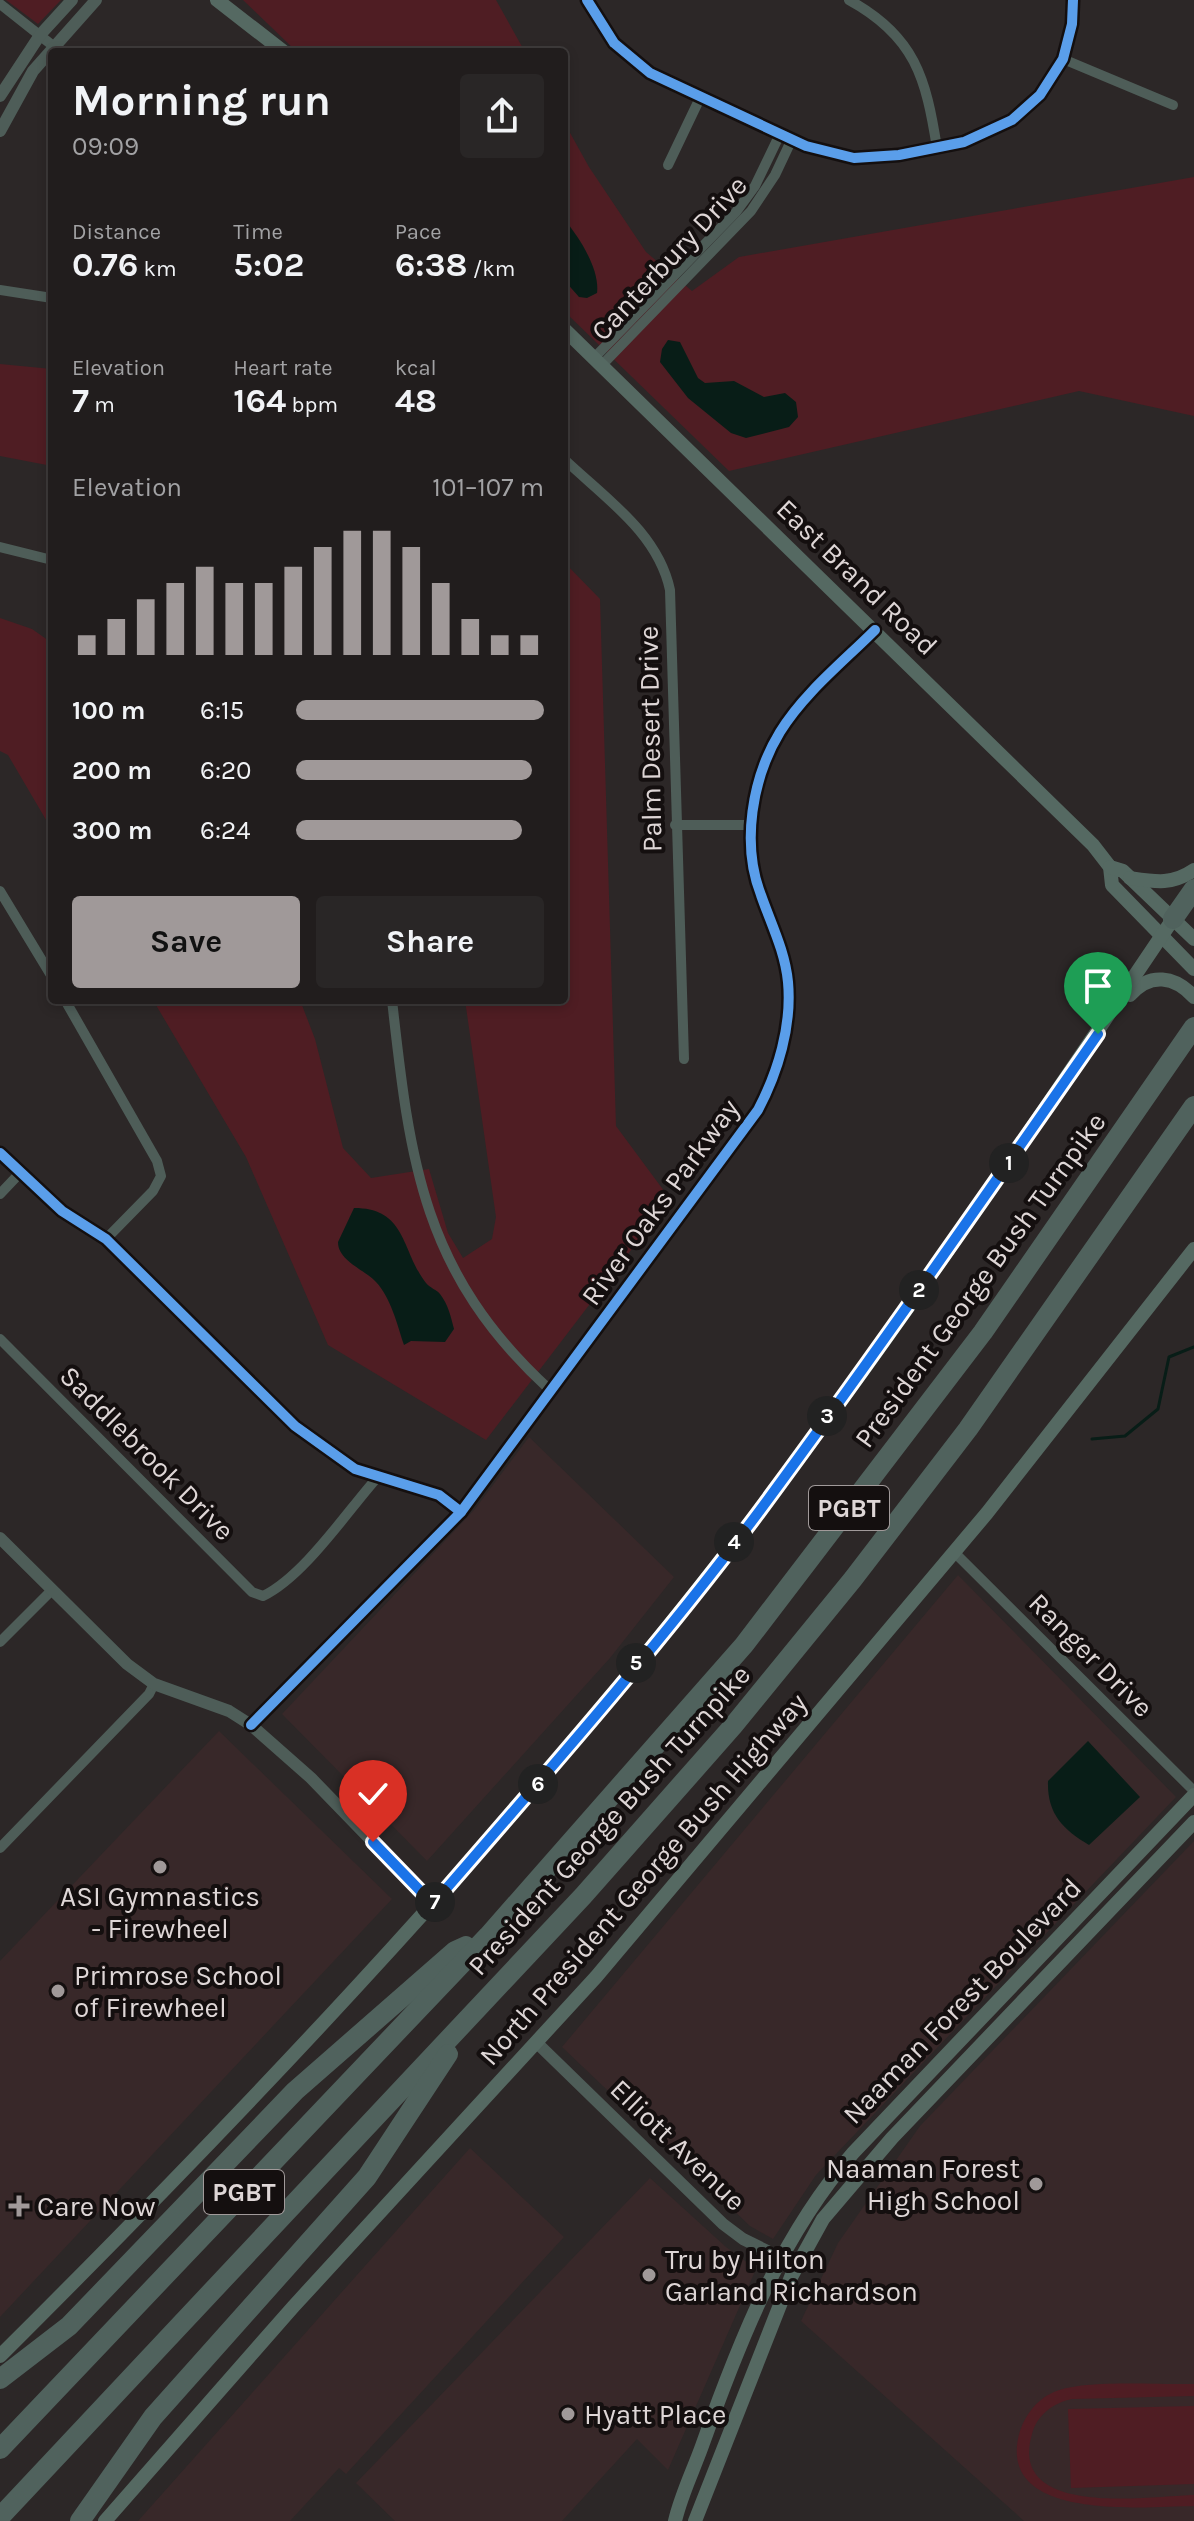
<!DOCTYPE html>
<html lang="en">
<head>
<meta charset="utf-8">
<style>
	:root { --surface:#211d1d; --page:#292626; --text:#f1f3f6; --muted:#a2a2a4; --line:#3e3b3b; --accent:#a09999 }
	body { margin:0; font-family:Karla,sans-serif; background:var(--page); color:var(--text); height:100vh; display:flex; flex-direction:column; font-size:30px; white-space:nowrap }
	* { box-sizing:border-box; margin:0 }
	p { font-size:26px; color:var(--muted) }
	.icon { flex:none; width:44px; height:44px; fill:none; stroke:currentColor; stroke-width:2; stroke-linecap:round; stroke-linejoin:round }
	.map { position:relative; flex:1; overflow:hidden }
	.details { position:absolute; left:48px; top:48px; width:520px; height:956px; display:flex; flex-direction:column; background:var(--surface); border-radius:8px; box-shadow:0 4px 12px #0003,0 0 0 2px var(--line) }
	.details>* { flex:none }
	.pin { position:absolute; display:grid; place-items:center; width:68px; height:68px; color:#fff; margin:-82px -34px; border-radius:50% 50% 50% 0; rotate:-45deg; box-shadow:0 0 8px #0007 }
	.pin .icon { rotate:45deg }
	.km { position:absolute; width:40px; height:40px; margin:-20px; border-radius:50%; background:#222; color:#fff; font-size:22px; line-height:40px; text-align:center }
	.round { display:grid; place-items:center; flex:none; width:84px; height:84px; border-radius:8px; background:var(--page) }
	.overview { display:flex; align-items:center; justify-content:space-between; height:136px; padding:0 24px }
	h1 { font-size:44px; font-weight:700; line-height:60px }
	.stats { display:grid; grid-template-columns:repeat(3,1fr); gap:12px; height:136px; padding:8px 24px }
	.stats div { display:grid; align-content:center }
	.stats b { font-size:34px; font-weight:700 }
	.stats small { font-size:22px; font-weight:400 }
	.stats p { font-size:22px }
	.chart { height:224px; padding:16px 24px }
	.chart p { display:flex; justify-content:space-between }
	.chart svg { width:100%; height:144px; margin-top:8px; stroke:var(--accent); stroke-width:6 }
	.cta { display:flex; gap:16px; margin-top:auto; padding:16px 24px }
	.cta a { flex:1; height:92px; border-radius:8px; background:var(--accent); color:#111; font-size:32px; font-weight:700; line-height:92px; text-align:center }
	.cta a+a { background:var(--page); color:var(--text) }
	ul { padding:0 24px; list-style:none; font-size:26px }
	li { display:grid; grid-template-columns:128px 96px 1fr; align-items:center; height:60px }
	li i { height:20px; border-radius:10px; background:var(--accent) }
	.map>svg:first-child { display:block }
	.built { fill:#382829 }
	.green { fill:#4f1d23 }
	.water { fill:#081d17 }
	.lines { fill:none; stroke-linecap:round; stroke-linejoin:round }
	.stream { stroke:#081d17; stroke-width:3 }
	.minor { stroke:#4e5d58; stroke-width:10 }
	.tertiary { stroke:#4e5d58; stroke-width:12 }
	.secondary { stroke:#556962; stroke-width:14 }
	.motorway { stroke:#50625d; stroke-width:20 }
	.cycleway-casing { stroke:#140f0f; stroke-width:15 }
	.cycleway { stroke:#5a9eea; stroke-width:10 }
	.route-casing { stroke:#fff; stroke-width:16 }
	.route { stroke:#1a73e8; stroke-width:10 }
	.poi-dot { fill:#a09999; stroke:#140f0f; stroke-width:3 }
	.labels { text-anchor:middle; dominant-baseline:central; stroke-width:8; stroke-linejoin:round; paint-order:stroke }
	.shield { fill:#140f0f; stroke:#a19a9a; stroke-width:2 }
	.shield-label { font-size:26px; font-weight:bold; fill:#ded6d6 }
	.street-label { font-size:28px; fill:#ded6d6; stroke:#140f0f }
	.poi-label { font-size:28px; fill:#ded6d6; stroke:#140f0f; text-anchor:start }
</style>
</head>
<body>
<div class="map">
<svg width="1194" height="2521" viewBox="0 0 1194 2521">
	<rect width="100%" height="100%" fill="#2c2727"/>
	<!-- built -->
	<g class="built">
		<path d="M 529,1437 L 674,1577 L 610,1658 L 427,1861 L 282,1714 L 475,1509 Z"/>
		<path d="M 958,1575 L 1176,1797 L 816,2175 L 773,2239 L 750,2226 L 562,2047 Z"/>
		<path d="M 219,1731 L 392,1899 L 0,2317 L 0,1961 Z"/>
		<path d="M 1194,1841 L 1194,2521 L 1024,2521 L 801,2321 L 838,2243 L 920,2126 Z"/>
		<path d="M 470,2148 L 564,2237 L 346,2474 L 339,2468 L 290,2521 L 138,2521 Z"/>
		<path d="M 650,2178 L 726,2247 L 756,2269 L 668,2470 L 637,2439 L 562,2521 L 395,2521 L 356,2483 Z"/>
	</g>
	<!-- green -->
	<g class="green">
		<path d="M 6,0 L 61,0 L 38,24 Z"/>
		<path d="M 243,0 L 496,0 L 525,52 L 297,52 Z"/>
		<path d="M 564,122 L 589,167 L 646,252 L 692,291 L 739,257 L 1194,177 L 1194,416 L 1079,391 L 729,471 L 564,311 Z"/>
		<path d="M 0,364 L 52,369 L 52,466 L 0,456 Z"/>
		<path d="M 564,562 L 600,599 L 616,1126 L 670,1199 L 486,1440 L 328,1345 L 246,1157 L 153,1000 L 300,1000 L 315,1039 L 343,1148 L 371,1178 L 429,1169 L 448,1233 L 463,1258 L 492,1239 L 496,1217 L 465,1000 L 564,1000 Z"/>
		<path d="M 0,618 L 32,629 L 52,643 L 52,830 L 8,755 L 0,751 Z"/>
		<path d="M 1194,2384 L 1194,2396 L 1072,2399 C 1053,2403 1037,2415 1032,2434 C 1007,2519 1150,2496 1194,2495 L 1194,2506 C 1142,2507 1002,2521 1018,2439 C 1022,2419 1035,2400 1054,2392 C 1083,2379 1159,2385 1194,2384 Z"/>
		<path d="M 1194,2406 L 1194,2484 L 1071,2488 L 1068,2409 Z"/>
	</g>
	<!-- water -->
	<g class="water">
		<path d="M 564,219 C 579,237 600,269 597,293 L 587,298 L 579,297 L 564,280 Z"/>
		<path d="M 668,340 L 680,342 L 698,378 L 705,383 L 734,381 L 764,397 L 785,393 L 796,402 L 798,417 L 789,427 L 746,438 L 731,433 L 688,398 L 660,362 L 662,349 Z"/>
		<path d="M 354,1208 C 407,1208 401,1251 426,1283 C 430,1288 437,1290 440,1294 C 448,1304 451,1317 454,1329 L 445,1342 L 411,1341 L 404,1345 C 397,1324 391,1298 376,1282 C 364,1269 338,1261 338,1242 Z"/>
		<path d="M 1088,1741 L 1140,1797 L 1089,1845 C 1062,1829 1047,1813 1048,1781 Z"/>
	</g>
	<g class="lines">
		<!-- stream -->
		<path class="stream" d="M 1092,1439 L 1125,1436 L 1158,1409 L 1169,1357 L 1194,1347"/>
		<!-- minor -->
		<g class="minor">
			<path d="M 587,0 L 614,43 L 650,73 L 806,146 L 854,158 L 899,155 L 964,142 L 1012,120 L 1040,95 L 1063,59 L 1072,24 L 1073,0"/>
			<path d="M 849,0 C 915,36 926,78 937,148"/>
			<path d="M 0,4 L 52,45"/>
			<path d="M 1063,59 L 1173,105"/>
			<path d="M 668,165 L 700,98"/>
			<path d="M 0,290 L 52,298"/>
			<path d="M 594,358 L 736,212 L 755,186 L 780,134"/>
			<path d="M 601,366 L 751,211 L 775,175 L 792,139"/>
			<path d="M 564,459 C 605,498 658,533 670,590 L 684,1059"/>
			<path d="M 0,547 L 52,560"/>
			<path d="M 675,825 L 751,825"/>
			<path d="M 0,891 L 52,977"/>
			<path d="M 65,1000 L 157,1161 L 161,1176 L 153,1191 L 106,1239"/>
			<path d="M 392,1000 C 410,1163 423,1274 550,1390"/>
			<path d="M 0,1153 L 62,1211 L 106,1239 L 295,1426 L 355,1469 L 439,1495 L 461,1512"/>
			<path d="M 0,1194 L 19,1174"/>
			<path d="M 0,1339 L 252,1592 L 263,1596 C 303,1577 346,1513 376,1479"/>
			<path d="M 954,1552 L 1194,1791"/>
			<path d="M 0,1642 L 52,1590"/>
			<path d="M 0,1848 L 149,1694 L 154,1684"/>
		</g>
		<!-- tertiary -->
		<g class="tertiary">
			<path d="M 0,96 L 40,35 L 72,0"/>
			<path d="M 0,131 L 33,71 L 96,0"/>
			<path d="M 0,1538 L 127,1664 L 154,1684 L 229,1711 L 251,1725 L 311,1778 L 433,1904"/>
			<path d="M 251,1725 L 461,1512 L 758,1110 C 778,1072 792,1026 788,982 C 785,951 771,924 761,895 C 741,844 752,778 780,732 C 804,693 843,662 875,630"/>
			<path d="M 538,2044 L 723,2224 L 743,2239 L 796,2265"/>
		</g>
		<!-- secondary -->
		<g class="secondary">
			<path d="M 217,0 L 284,52"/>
			<path d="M 564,329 L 1093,845 L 1110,867 L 1112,885 L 1194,969"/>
			<path d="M 1110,867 L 1123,871 L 1194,939"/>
			<path d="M 1130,878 C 1156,882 1172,885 1194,870"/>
			<path d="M 1130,995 C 1150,972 1175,976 1194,997"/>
			<path d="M 0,2356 C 267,2090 526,1815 755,1516 C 903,1323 1037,1120 1173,919"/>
			<path d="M 105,2521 L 293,2307 L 596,1977 L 987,1513 L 1194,1249"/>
			<path d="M 675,2521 C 681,2495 693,2471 702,2446 C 739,2342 780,2237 853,2153 L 1194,1795"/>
			<path d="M 695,2521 L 791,2277 L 823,2219 L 892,2138 L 1194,1822"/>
		</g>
		<!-- motorway -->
		<g class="motorway">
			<path d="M 1173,919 L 1194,889"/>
			<path d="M 0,2379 L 69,2326 L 295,2091 L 455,1951 L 466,1946"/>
			<path d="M 0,2449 L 488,1936 L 744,1645 L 983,1332 L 1194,1027"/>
			<path d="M 0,2517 L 583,1896 L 733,1726 L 853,1579 L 968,1429 L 1194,1106"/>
			<path d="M 80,2521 L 153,2417 L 367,2177 L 448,2054"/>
		</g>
		<!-- cycleway casing -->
		<g class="cycleway-casing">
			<g id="cycleway">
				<path d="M 587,0 L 614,43 L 650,73 L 806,146 L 854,158 L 899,155 L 964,142 L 1012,120 L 1040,95 L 1063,59 L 1072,24 L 1073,0"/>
				<path d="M 0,1153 L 62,1211 L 106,1239 L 295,1426 L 355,1469 L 439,1495 L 461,1512"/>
				<path d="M 251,1725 L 461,1512 L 758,1110 C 778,1072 792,1026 788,982 C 785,951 771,924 761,895 C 741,844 752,778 780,732 C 804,693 843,662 875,630"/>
			</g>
		</g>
		<!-- cycleway -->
		<use href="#cycleway" class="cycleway"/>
	</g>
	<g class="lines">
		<!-- route casing -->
		<g class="route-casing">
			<path id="route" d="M 373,1842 L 433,1904 C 544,1776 657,1648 758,1513 C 874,1356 986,1195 1098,1034"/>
		</g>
		<!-- route -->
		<use href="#route" class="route"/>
	</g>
	<!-- markers -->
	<g class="poi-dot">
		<circle cx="160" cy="1867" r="8"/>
		<circle cx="58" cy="1991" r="8"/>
		<circle cx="1036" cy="2184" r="8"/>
		<path d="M15 2194h8v8h8v8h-8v8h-8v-8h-8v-8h8z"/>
		<circle cx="649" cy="2275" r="8"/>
		<circle cx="568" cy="2414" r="8"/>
	</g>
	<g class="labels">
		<!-- shield labels -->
		<g class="shield">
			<rect x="809" y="1486" width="80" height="44" rx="6"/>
			<rect x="204" y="2170" width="80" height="44" rx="6"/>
		</g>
		<g class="shield-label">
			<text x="849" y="1508">PGBT</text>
			<text x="244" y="2192">PGBT</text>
		</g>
		<!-- street labels -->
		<g class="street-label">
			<text transform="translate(669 258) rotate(-47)">Canterbury Drive</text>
			<text transform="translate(857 577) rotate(44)">East Brand Road</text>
			<text transform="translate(650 739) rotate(-91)">Palm Desert Drive</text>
			<text transform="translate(660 1202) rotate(-54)">River Oaks Parkway</text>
			<text transform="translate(980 1280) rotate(-54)">President George Bush Turnpike</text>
			<text transform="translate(147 1453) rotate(45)">Saddlebrook Drive</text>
			<text transform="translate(1091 1655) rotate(45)">Ranger Drive</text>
			<text transform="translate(609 1820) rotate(-48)">President George Bush Turnpike</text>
			<text transform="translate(643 1879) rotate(-49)">North President George Bush Highway</text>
			<text transform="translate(962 2001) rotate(-46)">Naaman Forest Boulevard</text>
			<text transform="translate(678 2145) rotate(44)">Elliott Avenue</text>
		</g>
		<!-- poi labels -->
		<g class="poi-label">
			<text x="160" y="1896" text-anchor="middle">ASI Gymnastics<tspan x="160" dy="32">- Firewheel</tspan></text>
			<text x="74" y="1975">Primrose School<tspan x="74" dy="32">of Firewheel</tspan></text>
			<text x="1020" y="2168" text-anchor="end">Naaman Forest<tspan x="1020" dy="32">High School</tspan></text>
			<text x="37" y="2206">Care Now</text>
			<text x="665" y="2259">Tru by Hilton<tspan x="665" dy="32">Garland Richardson</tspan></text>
			<text x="584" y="2414">Hyatt Place</text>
		</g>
	</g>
</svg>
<div class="pin" style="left:1098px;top:1034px;background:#1e9e55"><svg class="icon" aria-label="arrive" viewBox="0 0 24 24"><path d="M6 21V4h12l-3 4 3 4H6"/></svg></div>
<div class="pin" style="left:373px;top:1842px;background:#d93025"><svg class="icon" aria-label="check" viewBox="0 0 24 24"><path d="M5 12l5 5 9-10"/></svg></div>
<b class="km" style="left:1009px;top:1163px">1</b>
<b class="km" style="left:919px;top:1290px">2</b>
<b class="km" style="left:827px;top:1416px">3</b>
<b class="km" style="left:734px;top:1542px">4</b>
<b class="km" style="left:636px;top:1663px">5</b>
<b class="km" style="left:538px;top:1784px">6</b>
<b class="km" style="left:435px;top:1902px">7</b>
<section class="details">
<div class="overview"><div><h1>Morning run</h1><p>09:09</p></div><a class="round"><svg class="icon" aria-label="share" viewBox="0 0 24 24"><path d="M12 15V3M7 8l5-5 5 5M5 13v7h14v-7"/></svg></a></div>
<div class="stats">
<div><p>Distance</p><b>0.76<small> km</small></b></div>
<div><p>Time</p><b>5:02</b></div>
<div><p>Pace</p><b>6:38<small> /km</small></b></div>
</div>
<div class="stats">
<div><p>Elevation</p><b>7<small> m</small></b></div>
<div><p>Heart rate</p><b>164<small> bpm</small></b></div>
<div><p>kcal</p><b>48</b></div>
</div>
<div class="chart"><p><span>Elevation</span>101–107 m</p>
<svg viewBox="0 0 160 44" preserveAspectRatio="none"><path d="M5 44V38M15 44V33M25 44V27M35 44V22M45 44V17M55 44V22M65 44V22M75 44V17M85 44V11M95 44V6M105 44V6M115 44V11M125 44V22M135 44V33M145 44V38M155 44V38"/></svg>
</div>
<ul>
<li><b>100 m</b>6:15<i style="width:100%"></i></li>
<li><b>200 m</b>6:20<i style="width:95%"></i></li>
<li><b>300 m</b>6:24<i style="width:91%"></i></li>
</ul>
<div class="cta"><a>Save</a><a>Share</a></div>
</section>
</div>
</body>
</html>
